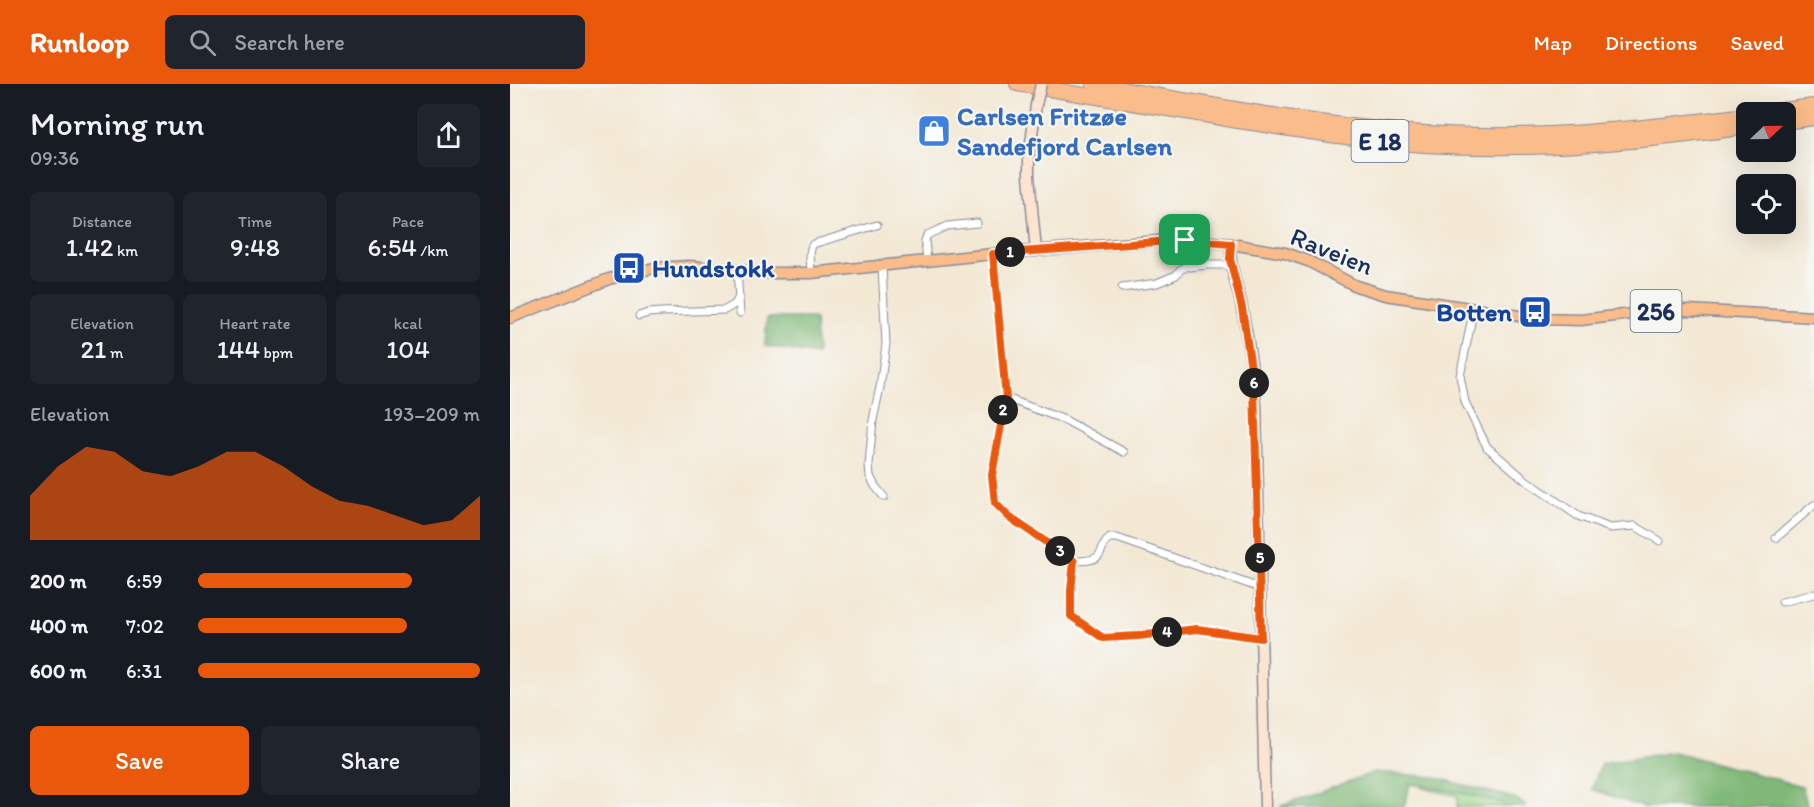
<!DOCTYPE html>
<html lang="en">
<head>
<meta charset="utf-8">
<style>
	:root { --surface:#171b24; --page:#20242c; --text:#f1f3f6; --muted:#9ea1a6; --accent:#ea580c }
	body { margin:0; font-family:Itim,sans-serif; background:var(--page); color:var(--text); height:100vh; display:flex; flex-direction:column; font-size:22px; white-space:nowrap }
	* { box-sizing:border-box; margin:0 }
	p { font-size:20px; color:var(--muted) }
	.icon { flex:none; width:33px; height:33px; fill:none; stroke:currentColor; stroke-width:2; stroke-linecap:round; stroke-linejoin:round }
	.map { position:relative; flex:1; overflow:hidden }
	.panel { display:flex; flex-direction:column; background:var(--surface); width:510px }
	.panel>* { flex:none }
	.needle { width:39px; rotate:68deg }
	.fabs { position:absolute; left:1226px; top:18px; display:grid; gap:12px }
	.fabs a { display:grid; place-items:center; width:60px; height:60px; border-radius:9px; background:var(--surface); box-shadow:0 6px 24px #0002; font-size:30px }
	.pin { position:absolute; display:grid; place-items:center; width:51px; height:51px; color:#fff; margin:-26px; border-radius:12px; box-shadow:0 3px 9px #0006 }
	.km { position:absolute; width:30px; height:30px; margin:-15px; border-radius:50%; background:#222; color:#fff; font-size:16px; line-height:30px; text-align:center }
	.round { display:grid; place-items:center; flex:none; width:63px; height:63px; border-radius:9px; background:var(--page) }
	.head { display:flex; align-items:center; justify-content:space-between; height:102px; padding:0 30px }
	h1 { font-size:33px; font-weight:600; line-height:45px }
	.figures { display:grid; grid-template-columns:repeat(3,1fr); gap:9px; height:102px; padding:6px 30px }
	.figures div { display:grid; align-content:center; border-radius:9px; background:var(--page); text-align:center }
	.figures b { font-size:26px; font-weight:600 }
	.figures small { font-size:16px; font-weight:400 }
	.figures p { font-size:16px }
	.chart { height:168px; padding:12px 30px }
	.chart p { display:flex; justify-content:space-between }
	.chart svg { width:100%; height:108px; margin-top:6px; fill:var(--accent); opacity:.7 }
	.cta { display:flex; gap:12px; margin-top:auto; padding:12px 30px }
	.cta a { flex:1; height:69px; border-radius:9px; background:var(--accent); color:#fff; font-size:24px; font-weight:600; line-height:69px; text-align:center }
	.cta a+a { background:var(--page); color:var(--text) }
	ul { padding:0 30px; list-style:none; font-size:20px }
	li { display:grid; grid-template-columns:96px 72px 1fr; align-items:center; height:45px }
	li i { height:15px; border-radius:8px; background:var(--accent) }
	header { display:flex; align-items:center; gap:36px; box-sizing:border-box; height:84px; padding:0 30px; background:var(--accent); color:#fff }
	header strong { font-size:28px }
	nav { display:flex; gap:33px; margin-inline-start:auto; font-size:21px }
	.search { width:420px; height:54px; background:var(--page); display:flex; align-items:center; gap:15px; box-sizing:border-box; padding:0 21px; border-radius:9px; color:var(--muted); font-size:22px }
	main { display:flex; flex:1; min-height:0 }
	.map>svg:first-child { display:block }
	.green { fill:#9fd88b; stroke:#5d8474; stroke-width:1.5 }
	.forest { fill:#7fb877; stroke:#4d746a; stroke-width:1.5 }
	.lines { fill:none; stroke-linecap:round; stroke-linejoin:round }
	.minor-casing { stroke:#878c99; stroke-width:9 }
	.secondary-casing { stroke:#878c99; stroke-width:13 }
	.primary-casing { stroke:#878c99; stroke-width:13 }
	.motorway-casing { stroke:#878c99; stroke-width:16 }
	.minor { stroke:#fff; stroke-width:7 }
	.secondary { stroke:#fde4d0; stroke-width:10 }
	.primary { stroke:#f9bc8a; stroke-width:10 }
	.motorway { stroke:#f9bc8a; stroke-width:14 }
	.secondary-bridge-casing { stroke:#878c99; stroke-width:13; stroke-linecap:butt }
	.secondary-bridge { stroke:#fde4d0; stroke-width:10 }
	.route-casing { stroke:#fff; stroke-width:12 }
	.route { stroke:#ea580c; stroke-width:8 }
	.labels { text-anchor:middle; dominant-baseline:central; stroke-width:4.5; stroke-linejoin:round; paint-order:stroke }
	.shield { fill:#f6f6f2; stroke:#5d6b8a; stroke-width:1.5 }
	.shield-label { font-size:24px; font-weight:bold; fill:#1b2f5e }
	.shop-label { font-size:26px; font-weight:bold; fill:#366cbe; stroke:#f6f6f2; text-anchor:start }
	.street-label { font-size:26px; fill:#1b2f5e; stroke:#f6f6f2 }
	.transit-label { font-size:26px; font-weight:bold; fill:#164399; stroke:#f6f6f2; text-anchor:start }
</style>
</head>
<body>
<header>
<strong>Runloop</strong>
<div class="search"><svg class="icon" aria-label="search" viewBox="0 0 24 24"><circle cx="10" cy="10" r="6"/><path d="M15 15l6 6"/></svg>Search here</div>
<nav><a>Map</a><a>Directions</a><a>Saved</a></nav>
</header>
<main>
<section class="panel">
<div class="head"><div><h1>Morning run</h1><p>09:36</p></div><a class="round"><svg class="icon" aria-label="share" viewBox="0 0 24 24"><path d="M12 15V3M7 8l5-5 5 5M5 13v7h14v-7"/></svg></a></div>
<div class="figures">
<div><p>Distance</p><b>1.42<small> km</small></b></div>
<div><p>Time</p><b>9:48</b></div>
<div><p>Pace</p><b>6:54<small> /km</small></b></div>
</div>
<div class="figures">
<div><p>Elevation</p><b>21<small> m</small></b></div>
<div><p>Heart rate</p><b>144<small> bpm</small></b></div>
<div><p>kcal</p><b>104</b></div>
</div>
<div class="chart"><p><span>Elevation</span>193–209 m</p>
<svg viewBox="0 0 160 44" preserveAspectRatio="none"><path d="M0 44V26L10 14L20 6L30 8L40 16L50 18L60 14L70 8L80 8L90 14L100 22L110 28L120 30L130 34L140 38L150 36L160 26V44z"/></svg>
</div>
<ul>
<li><b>200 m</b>6:59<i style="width:76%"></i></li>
<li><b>400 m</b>7:02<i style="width:74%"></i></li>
<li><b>600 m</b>6:31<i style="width:100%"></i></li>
</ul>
<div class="cta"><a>Save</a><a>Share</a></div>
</section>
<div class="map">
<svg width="1304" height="723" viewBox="0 0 1304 723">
	<rect width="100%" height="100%" fill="#f6f6f2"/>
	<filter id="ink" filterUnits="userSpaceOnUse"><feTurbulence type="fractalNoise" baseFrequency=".0167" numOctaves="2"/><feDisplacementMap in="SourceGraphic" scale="12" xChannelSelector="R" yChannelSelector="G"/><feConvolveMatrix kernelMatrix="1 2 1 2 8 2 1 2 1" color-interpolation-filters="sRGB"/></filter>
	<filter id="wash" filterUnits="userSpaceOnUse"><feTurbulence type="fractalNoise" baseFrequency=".008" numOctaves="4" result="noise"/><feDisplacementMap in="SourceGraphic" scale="24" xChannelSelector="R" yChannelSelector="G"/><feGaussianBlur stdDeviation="1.35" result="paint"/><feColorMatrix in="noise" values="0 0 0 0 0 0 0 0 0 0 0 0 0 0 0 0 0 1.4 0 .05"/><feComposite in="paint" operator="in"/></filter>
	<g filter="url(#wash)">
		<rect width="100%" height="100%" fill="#f3e8d4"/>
		<!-- green -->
		<path class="green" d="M 912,701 L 948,708 L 991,719 L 996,723 L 947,723 L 948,712 L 912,704 Z"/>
		<!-- forest -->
		<g class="forest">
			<path d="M 257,234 L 299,234 L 305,236 L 307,271 L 255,262 Z"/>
			<path d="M 1163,668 L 1292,702 L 1298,723 L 1132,723 L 1082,705 L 1091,680 Z"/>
			<path d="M 865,688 L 924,693 L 1007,715 L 1017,723 L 996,723 L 991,719 L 948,708 L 900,700 L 894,723 L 769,723 Z"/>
		</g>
	</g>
	<g filter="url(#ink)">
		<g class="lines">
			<!-- minor casing -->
			<g class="minor-casing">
				<g id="minor">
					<path d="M 483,170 L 496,314 L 482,391 L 485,419 L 499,433 L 564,477 L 561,507 L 561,532 L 593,554 L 628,552 L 687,545 L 751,553"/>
					<path d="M 417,177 L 415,157 L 417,151 L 437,142 L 467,139"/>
					<path d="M 697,181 L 680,183 L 676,180 L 674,171 L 683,166 L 689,168 L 697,181 L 721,181"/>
					<path d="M 372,182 L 376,260 L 370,303 L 363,336 L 359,381 L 360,392 L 365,402 L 374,413"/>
					<path d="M 227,186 L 230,229"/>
					<path d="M 301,189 C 301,180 298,167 303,160 L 367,141"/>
					<path d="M 612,204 L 647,199 L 666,191 L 670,186 L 678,182"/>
					<path d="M 964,224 L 950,292 L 955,318 L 977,363 L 1014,395 L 1068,432 L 1100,444 L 1125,442 L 1150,457"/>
					<path d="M 129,232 L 138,229 L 151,228 L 215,226 L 225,220 L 229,213"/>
					<path d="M 496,314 L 555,336 L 614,368"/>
					<path d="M 1266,454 L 1304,421"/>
					<path d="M 564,477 C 571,477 585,477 589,471 C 594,464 592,460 600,454 L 607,454 L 750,504"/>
					<path d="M 1272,518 L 1304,510"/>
				</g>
			</g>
			<!-- secondary casing -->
			<g class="secondary-casing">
				<g id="secondary">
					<path d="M 721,160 C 718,182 728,202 732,224 C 738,256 743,289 746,322 L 755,723"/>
					<path d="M 526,167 L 519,92 L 519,73 L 526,21"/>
				</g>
			</g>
			<!-- primary casing -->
			<g class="primary-casing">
				<path id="primary" d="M 0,234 L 99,195 L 144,184 L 180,182 L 257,189 L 301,189 L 483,170 L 674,155 L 721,160 L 775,169 L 798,177 L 846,202 L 876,211 L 1029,235 L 1071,236 L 1148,227 L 1178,226 L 1304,233"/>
			</g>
			<!-- motorway casing -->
			<g class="motorway-casing">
				<g id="motorway">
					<path d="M 507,0 C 579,11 650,24 722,36 C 786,46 850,57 915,61 C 1023,68 1130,59 1236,43"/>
					<path d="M 583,0 C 693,19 803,41 915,49 C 1023,56 1129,45 1236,31"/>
					<path d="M 1256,28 L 1304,22"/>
					<path d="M 1275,38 L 1304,34"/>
				</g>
			</g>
			<!-- minor -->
			<use href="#minor" class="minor"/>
			<!-- secondary -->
			<use href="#secondary" class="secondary"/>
			<!-- primary -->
			<use href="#primary" class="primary"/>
			<!-- motorway -->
			<use href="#motorway" class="motorway"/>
			<!-- secondary-bridge casing -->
			<g class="secondary-bridge-casing">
				<path id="secondary-bridge" d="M 526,21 L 531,0"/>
			</g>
			<!-- secondary-bridge -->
			<use href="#secondary-bridge" class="secondary-bridge"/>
		</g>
	</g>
	<g class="lines" filter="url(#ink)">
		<!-- route casing -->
		<g class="route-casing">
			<path id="route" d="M 675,156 L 721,160 L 720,175 L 732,224 L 744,304 L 751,554 L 687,545 L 628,552 L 593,554 L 561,532 L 561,507 L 564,477 L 499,433 L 485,419 L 482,391 L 496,314 L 483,170 Z"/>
		</g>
		<!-- route -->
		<use href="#route" class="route"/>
	</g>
	<!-- icons -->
	<defs>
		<g id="shop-square" transform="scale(1.725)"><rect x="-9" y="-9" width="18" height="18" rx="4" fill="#3f7fe0" stroke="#f6f6f2"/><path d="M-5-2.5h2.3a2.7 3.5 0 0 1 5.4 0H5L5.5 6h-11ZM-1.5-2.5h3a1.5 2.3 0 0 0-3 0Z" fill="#fff"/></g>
		<g id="bus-square" transform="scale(1.725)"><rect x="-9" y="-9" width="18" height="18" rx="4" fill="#1a4fb4" stroke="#f6f6f2"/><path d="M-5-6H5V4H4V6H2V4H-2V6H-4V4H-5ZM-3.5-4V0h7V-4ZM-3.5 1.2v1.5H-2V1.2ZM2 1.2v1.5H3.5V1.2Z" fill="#fff"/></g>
	</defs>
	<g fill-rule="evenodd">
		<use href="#shop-square" x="424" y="47"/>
		<use href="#bus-square" x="119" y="184"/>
		<use href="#bus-square" x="1025" y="228"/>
	</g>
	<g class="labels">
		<!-- shield labels -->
		<g class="shield">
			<rect x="841.5" y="36" width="57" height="42" rx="4.5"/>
			<rect x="1120.5" y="206" width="51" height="42" rx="4.5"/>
		</g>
		<g class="shield-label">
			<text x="870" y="57">E 18</text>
			<text x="1146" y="227">256</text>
		</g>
		<!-- shop labels -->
		<g class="shop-label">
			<text x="447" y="32">Carlsen Fritzøe<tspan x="447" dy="30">Sandefjord Carlsen</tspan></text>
		</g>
		<!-- street labels -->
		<g class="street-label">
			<text transform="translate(822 167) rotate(22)">Raveien</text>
		</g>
		<!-- transit labels -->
		<g class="transit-label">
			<text x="142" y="184">Hundstokk</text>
			<text x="1002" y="228" text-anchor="end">Botten</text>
		</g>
	</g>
</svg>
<div class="fabs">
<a><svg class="needle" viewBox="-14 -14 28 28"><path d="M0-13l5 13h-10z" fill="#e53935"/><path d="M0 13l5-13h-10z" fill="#9ea1a6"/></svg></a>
<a><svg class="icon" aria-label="locate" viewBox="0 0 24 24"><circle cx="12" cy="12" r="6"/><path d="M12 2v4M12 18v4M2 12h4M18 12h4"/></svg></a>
</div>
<div class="pin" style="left:675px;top:156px;background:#1e9e55"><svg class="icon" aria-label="arrive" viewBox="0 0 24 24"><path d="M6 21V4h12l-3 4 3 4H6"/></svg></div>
<b class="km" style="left:500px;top:168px">1</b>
<b class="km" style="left:493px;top:326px">2</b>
<b class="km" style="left:550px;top:467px">3</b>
<b class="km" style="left:657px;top:548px">4</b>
<b class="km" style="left:750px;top:474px">5</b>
<b class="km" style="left:744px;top:299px">6</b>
</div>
</main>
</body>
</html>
